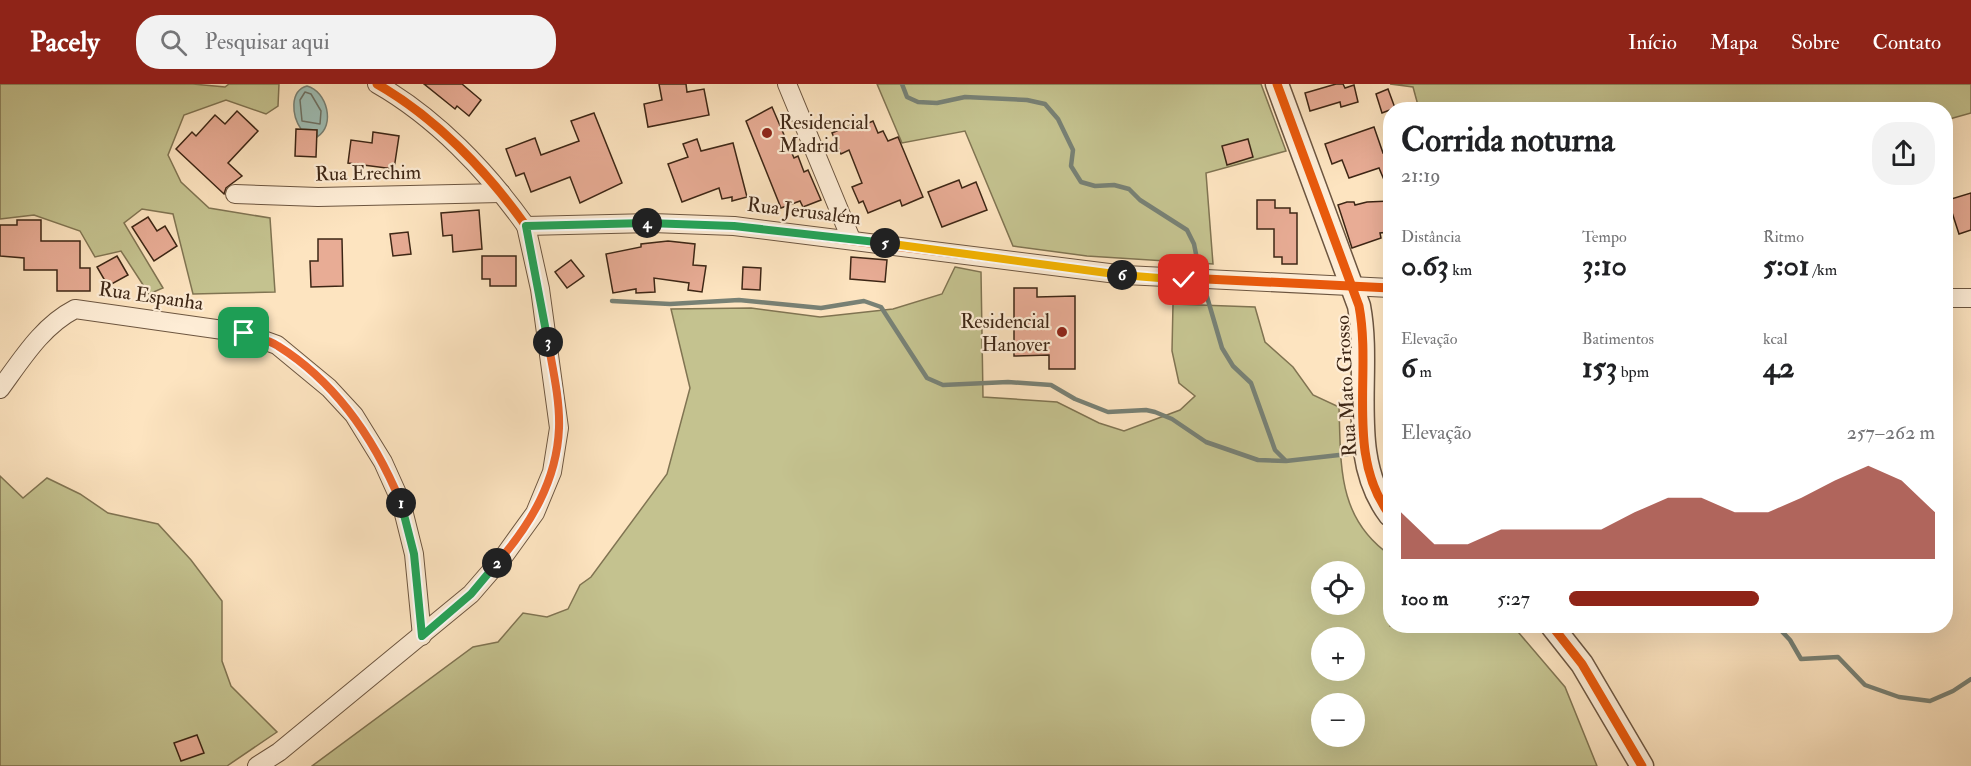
<!DOCTYPE html>
<html lang="pt">
<head>
<meta charset="utf-8">
<style>
	:root { --surface:#fff; --page:#f2f2f2; --text:#202124; --muted:#757577; --accent:#8f2418 }
	body { margin:0; font-family:"IM FELL Double Pica",serif; background:var(--page); color:var(--text); height:100vh; display:flex; flex-direction:column; font-size:22px; white-space:nowrap }
	* { box-sizing:border-box; margin:0 }
	p { font-size:20px; color:var(--muted) }
	.icon { flex:none; width:33px; height:33px; fill:none; stroke:currentColor; stroke-width:2; stroke-linecap:round; stroke-linejoin:round }
	.map { position:relative; flex:1; overflow:hidden }
	.drawer { position:absolute; left:1383px; top:18px; width:570px; height:531px; display:flex; flex-direction:column; background:var(--surface); border-radius:24px; box-shadow:0 6px 24px #0002 }
	.drawer>* { flex:none }
	.controls { position:absolute; left:1311px; top:477px; display:grid; gap:12px }
	.controls a { display:grid; place-items:center; width:54px; height:54px; border-radius:50%; background:var(--surface); box-shadow:0 6px 24px #0002; font-size:30px }
	.pin { position:absolute; display:grid; place-items:center; width:51px; height:51px; color:#fff; margin:-26px; border-radius:12px; box-shadow:0 3px 9px #0006 }
	.km { position:absolute; width:30px; height:30px; margin:-15px; border-radius:50%; background:#222; color:#fff; font-size:16px; line-height:30px; text-align:center }
	.round { display:grid; place-items:center; flex:none; width:63px; height:63px; border-radius:24px; background:var(--page) }
	.overview { display:flex; align-items:center; justify-content:space-between; height:102px; padding:0 18px }
	h1 { font-size:33px; font-weight:800; line-height:45px }
	.metrics { display:grid; grid-template-columns:repeat(3,1fr); gap:9px; height:102px; padding:6px 18px }
	.metrics div { display:grid; align-content:center }
	.metrics b { font-size:30px; font-weight:800 }
	.metrics small { font-size:16px; font-weight:400 }
	.metrics p { font-size:16px }
	.chart { height:168px; padding:12px 18px }
	.chart p { display:flex; justify-content:space-between }
	.chart svg { width:100%; height:108px; margin-top:6px; fill:var(--accent); opacity:.7 }
	ul { padding:0 18px; list-style:none; font-size:20px }
	li { display:grid; grid-template-columns:96px 72px 1fr; align-items:center; height:45px }
	li i { height:15px; border-radius:8px; background:var(--accent) }
	header { display:flex; align-items:center; gap:36px; box-sizing:border-box; height:84px; padding:0 30px; background:var(--accent); color:#fff }
	header strong { font-size:28px }
	nav { display:flex; gap:33px; margin-inline-start:auto; font-size:21px }
	.search { width:420px; height:54px; background:var(--page); display:flex; align-items:center; gap:15px; box-sizing:border-box; padding:0 21px; border-radius:24px; color:var(--muted); font-size:22px }
	.map>svg:first-child { display:block }
	.green { fill:#c4c28f; stroke:#807452; stroke-width:1.5; fill-rule:evenodd }
	.water { fill:#9fbeb5; stroke:#788175; stroke-width:1.5 }
	.lines { fill:none; stroke-linecap:round; stroke-linejoin:round }
	.shore { stroke:#6e7265; stroke-width:1.5 }
	.stream { stroke:#788175; stroke-width:4.5 }
	.building { fill:#e8ac95; stroke:#3d2615; stroke-width:1.5 }
	.minor-casing { stroke:#6d5640; stroke-width:20 }
	.tertiary-casing { stroke:#6d5640; stroke-width:25 }
	.minor { stroke:#feedd6; stroke-width:18 }
	.tertiary { stroke:#feedd6; stroke-width:22 }
	.cycleway-casing { stroke:#feedd6; stroke-width:13 }
	.cycleway { stroke:#e8590c; stroke-width:9 }
	.split-1-casing { stroke:#fff; stroke-width:12 }
	.split-2-casing { stroke:#fff; stroke-width:12 }
	.split-3-casing { stroke:#fff; stroke-width:12 }
	.split-4-casing { stroke:#fff; stroke-width:12 }
	.split-5-casing { stroke:#fff; stroke-width:12 }
	.split-6-casing { stroke:#fff; stroke-width:12 }
	.split-7-casing { stroke:#fff; stroke-width:12 }
	.split-1 { stroke:#f0652b; stroke-width:8 }
	.split-2 { stroke:#22a559; stroke-width:8 }
	.split-3 { stroke:#f0652b; stroke-width:8 }
	.split-4 { stroke:#22a559; stroke-width:8 }
	.split-5 { stroke:#22a559; stroke-width:8 }
	.split-6 { stroke:#f5b400; stroke-width:8 }
	.split-7 { stroke:#f5b400; stroke-width:8 }
	.poi-dot { fill:#8f2418; stroke:#feedd6; stroke-width:2 }
	.labels { text-anchor:middle; dominant-baseline:central; stroke-width:4.5; stroke-linejoin:round; paint-order:stroke }
	.poi-label { font-size:20px; fill:#3d2615; stroke:#feedd6; text-anchor:start }
	.street-label { font-size:20px; fill:#3d2615; stroke:#feedd6 }
</style>
</head>
<body>
<header>
<strong>Pacely</strong>
<div class="search"><svg class="icon" aria-label="search" viewBox="0 0 24 24"><circle cx="10" cy="10" r="6"/><path d="M15 15l6 6"/></svg>Pesquisar aqui</div>
<nav><a>Início</a><a>Mapa</a><a>Sobre</a><a>Contato</a></nav>
</header>
<div class="map">
<svg width="1971" height="682" viewBox="0 0 1971 682">
	<rect width="100%" height="100%" fill="#fde4c0"/>
	<filter id="stains"><feTurbulence type="fractalNoise" baseFrequency=".00333" numOctaves="4"/><feColorMatrix values="0 0 0 0 .2 0 0 0 0 .09 0 0 0 0 .02 0 0 0 .5 -.17"/></filter>
	<radialGradient id="worn" r=".72"><stop offset=".6" stop-color="#630" stop-opacity="0"/><stop offset="1" stop-color="#630" stop-opacity=".3"/></radialGradient>
	<!-- green -->
	<g class="green">
		<path d="M 0,0 L 193,0 L 225,3 L 229,0 L 279,0 L 278,22 L 266,30 L 226,16 L 184,31 L 168,71 L 181,98 L 209,124 L 270,134 L 275,208 L 193,210 L 173,130 L 142,125 L 124,139 L 163,204 L 149,210 L 121,167 L 95,173 L 80,147 L 34,131 L 0,135 Z"/>
		<path d="M 877,0 L 1261,0 L 1286,67 L 1206,89 L 1213,180 L 1087,172 L 1013,162 L 965,47 L 902,59 Z"/>
		<path d="M 1390,0 L 1971,0 L 1971,29 L 1946,36 L 1946,26 L 1419,25 L 1413,3 Z"/>
		<path d="M 955,183 L 981,188 L 983,313 L 1057,318 L 1099,339 L 1124,347 L 1180,326 L 1195,312 L 1179,299 L 1172,267 L 1173,220 L 1255,223 L 1265,258 L 1293,283 L 1313,311 L 1339,323 C 1341,381 1337,434 1390,471 L 1390,542 L 1513,542 L 1565,603 L 1597,682 L 312,682 L 473,563 L 498,558 L 523,529 L 547,533 L 568,525 L 580,501 L 591,493 L 667,390 L 690,304 L 671,225 L 751,224 L 820,233 L 893,225 L 942,210 ZM 1322,488 L 1354,488 L 1354,520 L 1322,520 ZM 1322,554 L 1354,554 L 1354,586 L 1322,586 ZM 1322,620 L 1354,620 L 1354,652 L 1322,652 Z"/>
		<path d="M 0,392 L 23,414 L 47,394 L 80,410 L 108,429 L 158,440 L 191,476 L 222,517 L 222,577 L 231,602 L 277,648 L 227,682 L 0,682 Z"/>
	</g>
	<!-- water -->
	<path class="water" d="M 307,2 C 327,7 336,42 317,53 L 317,46 L 301,45 C 292,32 289,7 307,2 Z"/>
	<g class="lines">
		<!-- shore -->
		<path class="shore" d="M 305,8 L 311,10 L 321,27 L 320,40 L 302,37 L 300,16 Z"/>
		<!-- stream -->
		<g class="stream">
			<path d="M 902,0 L 907,13 L 918,18 L 937,19 L 965,13 L 1027,16 L 1045,20 L 1058,35 L 1073,66 L 1071,82 L 1081,98 L 1095,102 L 1114,101 L 1129,105 L 1140,116 L 1187,146 L 1194,160 L 1198,180"/>
			<path d="M 1205,206 L 1222,264 L 1233,282 L 1251,299 L 1275,366 L 1285,376"/>
			<path d="M 612,217 L 670,220 L 739,216 L 821,224 L 864,217 L 881,223 L 927,294 L 943,301 L 1008,298 L 1051,301 L 1075,315 L 1108,328 L 1146,326 L 1155,328 L 1172,335 L 1206,358 L 1258,376 L 1286,377 L 1348,370"/>
			<path d="M 1386,374 L 1390,374"/>
			<path d="M 1777,542 L 1790,556 L 1801,575 L 1838,573 L 1865,601 L 1899,613 L 1930,617 L 1953,607 L 1971,595"/>
		</g>
	</g>
	<!-- building -->
	<g class="building">
		<path d="M 424,0 L 462,0 L 481,16 L 469,32 L 457,22 L 455,25 Z"/>
		<path d="M 659,0 L 686,0 L 687,8 L 704,5 L 709,31 L 648,43 L 644,20 L 662,16 Z"/>
		<path d="M 1336,0 L 1343,0 L 1345,4 L 1354,1 L 1358,18 L 1341,23 L 1340,18 L 1310,27 L 1305,9 Z"/>
		<path d="M 1388,5 L 1395,24 L 1382,29 L 1376,10 Z"/>
		<path d="M 772,23 L 794,74 L 798,72 L 804,88 L 808,86 L 821,116 L 803,123 L 800,117 L 781,124 L 746,37 Z"/>
		<path d="M 237,27 L 258,47 L 228,79 L 242,92 L 226,104 L 224,110 L 176,65 L 192,48 L 196,52 L 215,31 L 225,40 Z"/>
		<path d="M 594,29 L 622,99 L 580,119 L 570,93 L 531,108 L 524,89 L 516,92 L 506,65 L 535,54 L 541,71 L 579,57 L 571,37 Z"/>
		<path d="M 860,37 L 862,42 L 873,37 L 878,49 L 883,47 L 888,57 L 898,53 L 923,113 L 902,122 L 900,116 L 868,129 L 863,117 L 859,119 L 852,103 L 862,99 L 849,66 L 841,70 L 832,49 Z"/>
		<path d="M 1374,43 L 1383,69 L 1390,67 L 1390,110 L 1379,84 L 1349,94 L 1342,76 L 1332,80 L 1325,60 Z"/>
		<path d="M 296,45 L 317,46 L 316,73 L 295,72 Z"/>
		<path d="M 373,48 L 399,52 L 394,85 L 348,79 L 351,56 L 372,59 Z"/>
		<path d="M 697,55 L 701,67 L 733,59 L 747,113 L 732,117 L 732,113 L 722,115 L 719,104 L 682,118 L 668,80 L 688,73 L 683,60 Z"/>
		<path d="M 1248,55 L 1253,73 L 1227,81 L 1222,62 Z"/>
		<path d="M 959,96 L 962,104 L 976,98 L 987,126 L 942,143 L 928,108 Z"/>
		<path d="M 1971,109 L 1971,146 L 1959,150 L 1948,116 Z"/>
		<path d="M 1257,116 L 1275,116 L 1275,124 L 1290,124 L 1290,129 L 1297,129 L 1297,180 L 1282,180 L 1282,173 L 1274,173 L 1274,145 L 1257,145 Z"/>
		<path d="M 1390,117 L 1390,148 L 1380,149 L 1381,154 L 1352,164 L 1338,121 L 1347,118 L 1354,118 L 1355,121 L 1367,118 Z"/>
		<path d="M 479,126 L 482,165 L 453,168 L 452,151 L 443,152 L 441,129 Z"/>
		<path d="M 148,133 L 157,147 L 165,142 L 177,162 L 154,177 L 132,143 Z"/>
		<path d="M 17,136 L 41,136 L 41,157 L 80,157 L 80,184 L 90,184 L 90,207 L 57,207 L 57,186 L 24,186 L 24,174 L 0,172 L 0,141 L 17,141 Z"/>
		<path d="M 408,148 L 411,170 L 393,172 L 390,150 Z"/>
		<path d="M 318,155 L 342,155 L 343,202 L 311,203 L 310,177 L 318,177 Z"/>
		<path d="M 668,157 L 695,160 L 693,181 L 706,182 L 702,208 L 688,206 L 689,199 L 654,194 L 655,208 L 636,209 L 636,205 L 613,209 L 606,170 L 641,163 L 641,160 Z"/>
		<path d="M 117,172 L 128,191 L 108,202 L 97,183 Z"/>
		<path d="M 482,172 L 516,172 L 516,202 L 490,202 L 490,195 L 482,195 Z"/>
		<path d="M 851,173 L 887,176 L 885,198 L 850,195 Z"/>
		<path d="M 571,176 L 584,192 L 567,204 L 555,188 Z"/>
		<path d="M 743,183 L 761,184 L 760,206 L 742,205 Z"/>
		<path d="M 1014,204 L 1037,204 L 1037,213 L 1075,212 L 1075,285 L 1049,285 L 1049,271 L 1014,272 Z"/>
		<path d="M 197,651 L 204,669 L 181,677 L 174,659 Z"/>
	</g>
	<g class="lines">
		<!-- minor casing -->
		<g class="minor-casing">
			<g id="minor">
				<path d="M 377,0 C 435,33 487,87 526,142 L 652,139 L 734,142 L 1125,191 L 1390,204"/>
				<path d="M 787,0 L 851,155"/>
				<path d="M 235,110 L 318,113 L 501,109"/>
				<path d="M 1946,214 L 1971,214"/>
				<path d="M 0,305 C 22,275 42,242 75,225 L 244,249 L 277,261 L 329,304 L 354,331 L 383,378 L 401,418 L 414,470 L 422,552"/>
				<path d="M 257,682 L 279,668 L 471,510 L 504,472 L 535,429 L 552,388 L 559,344 L 540,205 L 526,142"/>
			</g>
		</g>
		<!-- tertiary casing -->
		<g class="tertiary-casing">
			<g id="tertiary">
				<path d="M 1277,0 L 1359,222 C 1372,291 1345,372 1390,431"/>
				<path d="M 1552,542 L 1582,580 L 1642,682"/>
			</g>
		</g>
		<!-- minor -->
		<use href="#minor" class="minor"/>
		<!-- tertiary -->
		<use href="#tertiary" class="tertiary"/>
		<!-- cycleway casing -->
		<g class="cycleway-casing">
			<g id="cycleway">
				<path d="M 377,0 C 435,33 487,87 526,142 L 652,139 L 734,142 L 1125,191 L 1390,204"/>
				<path d="M 1277,0 L 1359,222 C 1372,291 1345,372 1390,431"/>
				<path d="M 1552,542 L 1582,580 L 1642,682"/>
			</g>
		</g>
		<!-- cycleway -->
		<use href="#cycleway" class="cycleway"/>
	</g>
	<g class="lines">
		<!-- split-1 casing -->
		<g class="split-1-casing">
			<path id="split-1" d="M 244,249 C 255,253 269,256 278,262 C 337,299 375,356 401,419"/>
		</g>
		<!-- split-2 casing -->
		<g class="split-2-casing">
			<path id="split-2" d="M 401,419 L 414,470 L 422,552 L 471,510 L 497,479"/>
		</g>
		<!-- split-3 casing -->
		<g class="split-3-casing">
			<path id="split-3" d="M 497,479 C 530,441 557,397 559,344 C 560,316 553,286 548,258"/>
		</g>
		<!-- split-4 casing -->
		<g class="split-4-casing">
			<path id="split-4" d="M 548,258 L 526,142 L 647,139"/>
		</g>
		<!-- split-5 casing -->
		<g class="split-5-casing">
			<path id="split-5" d="M 647,139 L 734,142 L 885,159"/>
		</g>
		<!-- split-6 casing -->
		<g class="split-6-casing">
			<path id="split-6" d="M 885,159 L 1122,191"/>
		</g>
		<!-- split-7 casing -->
		<g class="split-7-casing">
			<path id="split-7" d="M 1122,191 L 1184,196"/>
		</g>
		<!-- split-1 -->
		<use href="#split-1" class="split-1"/>
		<!-- split-2 -->
		<use href="#split-2" class="split-2"/>
		<!-- split-3 -->
		<use href="#split-3" class="split-3"/>
		<!-- split-4 -->
		<use href="#split-4" class="split-4"/>
		<!-- split-5 -->
		<use href="#split-5" class="split-5"/>
		<!-- split-6 -->
		<use href="#split-6" class="split-6"/>
		<!-- split-7 -->
		<use href="#split-7" class="split-7"/>
	</g>
	<!-- markers -->
	<g class="poi-dot">
		<circle cx="767" cy="49" r="6"/>
		<circle cx="1062" cy="248" r="6"/>
	</g>
	<g class="labels">
		<!-- poi labels -->
		<g class="poi-label">
			<text x="779" y="38">Residencial<tspan x="779" dy="23">Madrid</tspan></text>
			<text x="1050" y="237" text-anchor="end">Residencial<tspan x="1050" dy="23">Hanover</tspan></text>
		</g>
		<!-- street labels -->
		<g class="street-label">
			<text transform="translate(368 89) rotate(-1)">Rua Erechim</text>
			<text transform="translate(804 127) rotate(7)">Rua Jerusalém</text>
			<text transform="translate(151 212) rotate(8)">Rua Espanha</text>
			<text transform="translate(1346 302) rotate(-93)">Rua Mato Grosso</text>
		</g>
	</g>
	<rect width="100%" height="100%" filter="url(#stains)"/>
	<rect width="100%" height="100%" fill="url(#worn)"/>
</svg>
<div class="controls">
<a><svg class="icon" aria-label="locate" viewBox="0 0 24 24"><circle cx="12" cy="12" r="6"/><path d="M12 2v4M12 18v4M2 12h4M18 12h4"/></svg></a>
<a>+</a>
<a>−</a>
</div>
<div class="pin" style="left:244px;top:249px;background:#1e9e55"><svg class="icon" aria-label="arrive" viewBox="0 0 24 24"><path d="M6 21V4h12l-3 4 3 4H6"/></svg></div>
<div class="pin" style="left:1184px;top:196px;background:#d93025"><svg class="icon" aria-label="check" viewBox="0 0 24 24"><path d="M5 12l5 5 9-10"/></svg></div>
<b class="km" style="left:401px;top:419px">1</b>
<b class="km" style="left:497px;top:479px">2</b>
<b class="km" style="left:548px;top:258px">3</b>
<b class="km" style="left:647px;top:139px">4</b>
<b class="km" style="left:885px;top:159px">5</b>
<b class="km" style="left:1122px;top:191px">6</b>
<section class="drawer">
<div class="overview"><div><h1>Corrida noturna</h1><p>21:19</p></div><a class="round"><svg class="icon" aria-label="share" viewBox="0 0 24 24"><path d="M12 15V3M7 8l5-5 5 5M5 13v7h14v-7"/></svg></a></div>
<div class="metrics">
<div><p>Distância</p><b>0.63<small> km</small></b></div>
<div><p>Tempo</p><b>3:10</b></div>
<div><p>Ritmo</p><b>5:01<small> /km</small></b></div>
</div>
<div class="metrics">
<div><p>Elevação</p><b>6<small> m</small></b></div>
<div><p>Batimentos</p><b>153<small> bpm</small></b></div>
<div><p>kcal</p><b>42</b></div>
</div>
<div class="chart"><p><span>Elevação</span>257–262 m</p>
<svg viewBox="0 0 160 44" preserveAspectRatio="none"><path d="M0 44V25L10 38L20 38L30 32L40 32L50 32L60 32L70 25L80 19L90 19L100 25L110 25L120 19L130 12L140 6L150 12L160 25V44z"/></svg>
</div>
<ul>
<li><b>100 m</b>5:27<i style="width:52%"></i></li>
</ul>
</section>
</div>
</body>
</html>
